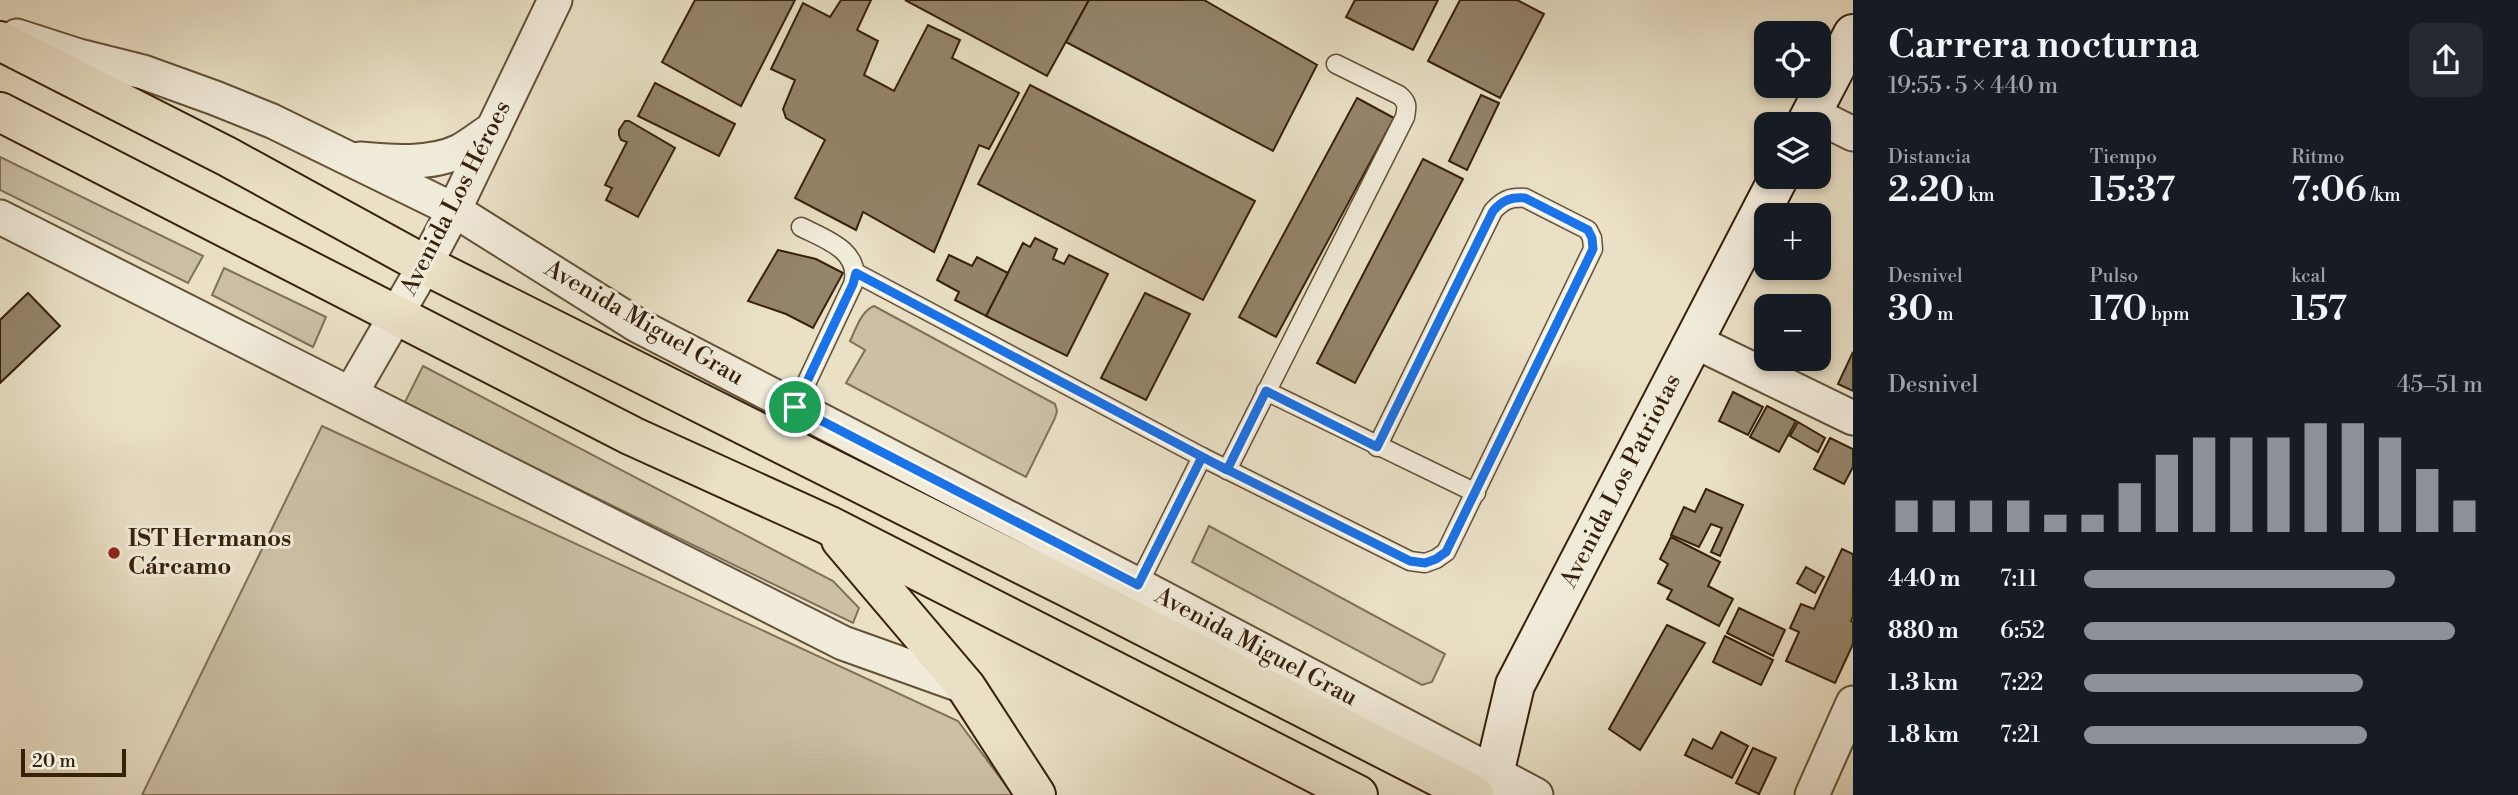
<!DOCTYPE html>
<html lang="es">
<head>
<meta charset="utf-8">
<style>
	:root { --surface:#171b24; --page:#242831; --text:#f1f3f6; --muted:#9ea1a6; --accent:#8c9099 }
	body { margin:0; font-family:"Libre Bodoni",serif; background:var(--page); color:var(--text); height:100vh; display:flex; flex-direction:column; font-size:26px; white-space:nowrap }
	* { box-sizing:border-box; margin:0 }
	p { font-size:23px; color:var(--muted) }
	.icon { flex:none; width:38px; height:38px; fill:none; stroke:currentColor; stroke-width:2; stroke-linecap:round; stroke-linejoin:round }
	.map { position:relative; flex:1; overflow:hidden }
	.sheet { display:flex; flex-direction:column; background:var(--surface); width:665px }
	.sheet>* { flex:none }
	.buttons { position:absolute; left:1754px; top:21px; display:grid; gap:14px }
	.buttons a { display:grid; place-items:center; width:77px; height:77px; border-radius:14px; background:var(--surface); box-shadow:0 4px 10px #0003; font-size:35px }
	.scale { position:absolute; left:21px; bottom:18px; width:105px; box-sizing:border-box; padding-left:7px; border:4px solid #372108; border-top:0; font-size:19px; line-height:24px; white-space:nowrap; color:#372108; -webkit-text-stroke:5px #f1ebda; paint-order:stroke }
	.pin { position:absolute; display:grid; place-items:center; width:60px; height:60px; color:#fff; margin:-30px; border:4px solid #fff; border-radius:50%; box-shadow:0 2px 7px #0007 }
	.round { display:grid; place-items:center; flex:none; width:74px; height:74px; border-radius:14px; background:var(--page) }
	.summary { display:flex; align-items:center; justify-content:space-between; height:119px; padding:0 35px }
	h1 { font-size:38px; font-weight:600; line-height:52px }
	.figures { display:grid; grid-template-columns:repeat(3,1fr); gap:10px; height:119px; padding:7px 35px }
	.figures div { display:grid; align-content:center }
	.figures b { font-size:35px; font-weight:600 }
	.figures small { font-size:19px; font-weight:400 }
	.figures p { font-size:19px }
	.chart { height:196px; padding:14px 35px }
	.chart p { display:flex; justify-content:space-between }
	.chart svg { width:100%; height:126px; margin-top:7px; stroke:var(--accent); stroke-width:6 }
	ul { padding:0 35px; list-style:none; font-size:23px }
	li { display:grid; grid-template-columns:112px 84px 1fr; align-items:center; height:52px }
	li i { height:18px; border-radius:9px; background:var(--accent) }
	main { display:flex; flex:1; min-height:0 }
	.map>svg:first-child { display:block }
	.green { fill:#cbc0a6; stroke:#817057; stroke-width:2 }
	.building { fill:#94846b; stroke:#372108; stroke-width:2 }
	.lines { fill:none; stroke-linecap:round; stroke-linejoin:round }
	.lane-casing { stroke:#645138; stroke-width:21 }
	.street-casing { stroke:#645138; stroke-width:37 }
	.secondary-casing { stroke:#372108; stroke-width:42 }
	.highway-casing { stroke:#372108; stroke-width:42 }
	.lane { stroke:#f1ebda; stroke-width:18 }
	.street { stroke:#f1ebda; stroke-width:33 }
	.secondary { stroke:#f1ebda; stroke-width:38 }
	.highway { stroke:#e9e0c6; stroke-width:38 }
	.route-casing { stroke:#fff; stroke-width:14 }
	.route { stroke:#1a73e8; stroke-width:9 }
	.poi-dot { fill:#8f2418; stroke:#f1ebda; stroke-width:2.5 }
	.labels { text-anchor:middle; dominant-baseline:central; stroke-width:6; stroke-linejoin:round; paint-order:stroke }
	.street-label { font-size:24px; fill:#372108; stroke:#f1ebda }
	.poi-label { font-size:24px; font-weight:bold; fill:#372108; stroke:#f1ebda; text-anchor:start }
</style>
</head>
<body>
<main>
<div class="map">
<svg width="1853" height="795" viewBox="0 0 1853 795">
	<rect width="100%" height="100%" fill="#e9e0c6"/>
	<filter id="stains"><feTurbulence type="fractalNoise" baseFrequency=".00286" numOctaves="4"/><feColorMatrix values="0 0 0 0 .2 0 0 0 0 .09 0 0 0 0 .02 0 0 0 .5 -.17"/></filter>
	<radialGradient id="worn" r=".72"><stop offset=".6" stop-color="#630" stop-opacity="0"/><stop offset="1" stop-color="#630" stop-opacity=".3"/></radialGradient>
	<!-- green -->
	<g class="green">
		<path d="M 0,157 L 203,256 L 188,283 L 0,190 Z"/>
		<path d="M 224,268 L 326,317 L 313,347 L 212,295 Z"/>
		<path d="M 874,306 L 1055,404 L 1057,411 L 1055,418 L 1026,477 L 846,383 L 865,350 L 850,341 C 856,329 861,311 874,306 Z"/>
		<path d="M 423,366 L 833,581 L 859,608 L 853,623 L 404,404 Z"/>
		<path d="M 322,426 L 958,721 L 1013,795 L 142,795 Z"/>
		<path d="M 1209,526 L 1445,654 L 1432,682 L 1422,685 L 1192,562 Z"/>
	</g>
	<!-- building -->
	<g class="building">
		<path d="M 695,0 L 795,0 L 741,106 L 662,62 Z"/>
		<path d="M 841,0 L 871,0 L 857,30 L 878,41 L 864,75 L 894,91 L 928,25 L 960,40 L 952,58 L 1019,93 L 989,149 L 979,145 L 934,252 L 863,212 L 856,230 L 795,198 L 825,140 L 786,118 L 783,109 L 795,80 L 771,69 L 803,3 L 830,17 Z"/>
		<path d="M 905,0 L 1089,0 L 1047,76 Z"/>
		<path d="M 1089,0 L 1204,0 L 1317,65 L 1273,151 L 1066,42 Z"/>
		<path d="M 1355,0 L 1438,0 L 1413,50 L 1346,17 Z"/>
		<path d="M 1460,0 L 1517,0 L 1544,14 L 1500,98 L 1428,61 Z"/>
		<path d="M 655,83 L 735,124 L 719,156 L 638,116 Z"/>
		<path d="M 1030,85 L 1255,201 L 1203,300 L 978,184 Z"/>
		<path d="M 1481,95 L 1499,103 L 1467,170 L 1449,161 Z"/>
		<path d="M 1357,98 L 1394,118 L 1276,337 L 1239,317 Z"/>
		<path d="M 625,121 L 629,121 L 675,148 L 638,217 L 606,200 L 612,188 L 605,185 L 627,142 L 621,140 L 619,135 L 619,130 Z"/>
		<path d="M 1423,159 L 1463,179 L 1355,383 L 1317,363 Z"/>
		<path d="M 1035,238 L 1057,249 L 1053,259 L 1064,264 L 1069,255 L 1108,274 L 1067,356 L 986,316 L 1023,243 L 1030,247 Z"/>
		<path d="M 778,250 L 816,259 L 843,273 L 813,328 L 786,314 L 748,301 Z"/>
		<path d="M 949,255 L 972,266 L 977,257 L 1008,273 L 986,316 L 955,300 L 959,292 L 937,280 Z"/>
		<path d="M 28,293 L 60,326 L 0,383 L 0,320 Z"/>
		<path d="M 1145,293 L 1190,314 L 1146,400 L 1101,378 Z"/>
		<path d="M 1853,352 L 1853,391 L 1838,384 Z"/>
		<path d="M 1733,392 L 1763,407 L 1748,435 L 1719,421 Z"/>
		<path d="M 1767,406 L 1796,421 L 1779,452 L 1750,437 Z"/>
		<path d="M 1798,422 L 1825,438 L 1818,452 L 1790,436 Z"/>
		<path d="M 1830,438 L 1853,449 L 1853,467 L 1844,484 L 1814,469 Z"/>
		<path d="M 1706,489 L 1743,505 L 1720,556 L 1711,552 L 1722,528 L 1711,524 L 1699,547 L 1671,535 L 1684,507 L 1695,512 Z"/>
		<path d="M 1671,537 L 1720,562 L 1708,586 L 1733,599 L 1719,626 L 1667,599 L 1672,590 L 1658,583 L 1668,564 L 1660,559 Z"/>
		<path d="M 1842,549 L 1853,554 L 1853,616 L 1851,621 L 1853,622 L 1853,644 L 1835,683 L 1786,661 L 1799,632 L 1790,628 L 1801,604 L 1814,609 Z"/>
		<path d="M 1806,567 L 1824,577 L 1815,593 L 1797,583 Z"/>
		<path d="M 1739,608 L 1785,630 L 1773,656 L 1727,633 Z"/>
		<path d="M 1667,625 L 1705,643 L 1640,750 L 1609,729 Z"/>
		<path d="M 1725,636 L 1773,660 L 1761,685 L 1713,662 Z"/>
		<path d="M 1721,732 L 1748,746 L 1732,778 L 1685,755 L 1693,739 L 1712,749 Z"/>
		<path d="M 1753,748 L 1776,758 L 1759,794 L 1736,783 Z"/>
	</g>
	<g class="lines">
		<!-- lane casing -->
		<g class="lane-casing">
			<g id="lane">
				<path d="M 856,273 L 1202,457 L 1410,561 L 1425,563 L 1436,559 L 1446,552 L 1593,249 L 1592,238 L 1588,230 L 1525,198 C 1510,197 1503,200 1493,211 L 1377,447"/>
				<path d="M 1266,391 L 1476,493"/>
				<path d="M 795,407 L 853,284 C 862,251 825,239 801,227"/>
				<path d="M 1227,470 L 1405,117 C 1407,107 1408,102 1399,95 L 1336,64"/>
				<path d="M 1138,585 L 1202,457"/>
			</g>
		</g>
		<!-- street casing -->
		<g class="street-casing">
			<g id="street">
				<path d="M 17,36 L 79,56 L 143,72 L 215,98 L 272,121 L 454,210 L 637,325 L 1138,585 L 1536,795"/>
				<path d="M 1811,113 L 1853,134"/>
				<path d="M 360,159 C 391,162 431,165 460,151 C 471,145 482,136 493,129"/>
				<path d="M 0,217 L 843,643 L 966,687"/>
				<path d="M 1694,341 L 1853,418"/>
				<path d="M 351,393 L 425,265 L 454,210 L 555,0"/>
				<path d="M 1812,795 L 1853,703"/>
			</g>
		</g>
		<!-- secondary casing -->
		<g class="secondary-casing">
			<g id="secondary">
				<path d="M 1806,124 L 1853,34"/>
				<path d="M 1500,795 L 1494,774 L 1515,685 L 1779,177"/>
			</g>
		</g>
		<!-- highway casing -->
		<g class="highway-casing">
			<g id="highway">
				<path d="M 0,41 L 228,157 L 425,265 L 1069,588 L 1474,795"/>
				<path d="M 0,112 L 632,436 L 828,525 L 1358,795"/>
				<path d="M 841,540 L 966,687 L 1036,795"/>
			</g>
		</g>
		<!-- lane -->
		<use href="#lane" class="lane"/>
		<!-- street -->
		<use href="#street" class="street"/>
		<!-- secondary -->
		<use href="#secondary" class="secondary"/>
		<!-- highway -->
		<use href="#highway" class="highway"/>
	</g>
	<g class="lines">
		<!-- route casing -->
		<g class="route-casing">
			<path id="route" d="M 795,407 L 1138,585 L 1202,457 L 1410,561 L 1425,563 L 1436,559 L 1446,552 L 1593,249 L 1592,238 L 1588,230 L 1525,198 C 1510,197 1503,200 1493,211 L 1377,447 L 1266,391 L 1227,470 L 856,273 L 853,284 L 795,407"/>
		</g>
		<!-- route -->
		<use href="#route" class="route"/>
	</g>
	<!-- markers -->
	<circle class="poi-dot" cx="114" cy="553" r="7"/>
	<g class="labels">
		<!-- street labels -->
		<g class="street-label">
			<text transform="translate(456 198) rotate(-63)">Avenida Los Héroes</text>
			<text transform="translate(644 323) rotate(30)">Avenida Miguel Grau</text>
			<text transform="translate(1621 481) rotate(-63)">Avenida Los Patriotas</text>
			<text transform="translate(1256 647) rotate(28)">Avenida Miguel Grau</text>
		</g>
		<!-- poi labels -->
		<g class="poi-label">
			<text x="128" y="539">IST Hermanos<tspan x="128" dy="28">Cárcamo</tspan></text>
		</g>
	</g>
	<rect width="100%" height="100%" filter="url(#stains)"/>
	<rect width="100%" height="100%" fill="url(#worn)"/>
</svg>
<div class="buttons">
<a><svg class="icon" aria-label="locate" viewBox="0 0 24 24"><circle cx="12" cy="12" r="6"/><path d="M12 2v4M12 18v4M2 12h4M18 12h4"/></svg></a>
<a><svg class="icon" aria-label="layers" viewBox="0 0 24 24"><path d="M12 4l9 5-9 5-9-5zM3 14l9 5 9-5"/></svg></a>
<a>+</a>
<a>−</a>
</div>
<div class="scale">20 m</div>
<div class="pin" style="left:795px;top:407px;background:#1e9e55"><svg class="icon" aria-label="arrive" viewBox="0 0 24 24"><path d="M6 21V4h12l-3 4 3 4H6"/></svg></div>
</div>
<section class="sheet">
<div class="summary"><div><h1>Carrera nocturna</h1><p>19:55 · 5 × 440 m</p></div><a class="round"><svg class="icon" aria-label="share" viewBox="0 0 24 24"><path d="M12 15V3M7 8l5-5 5 5M5 13v7h14v-7"/></svg></a></div>
<div class="figures">
<div><p>Distancia</p><b>2.20<small> km</small></b></div>
<div><p>Tiempo</p><b>15:37</b></div>
<div><p>Ritmo</p><b>7:06<small> /km</small></b></div>
</div>
<div class="figures">
<div><p>Desnivel</p><b>30<small> m</small></b></div>
<div><p>Pulso</p><b>170<small> bpm</small></b></div>
<div><p>kcal</p><b>157</b></div>
</div>
<div class="chart"><p><span>Desnivel</span>45–51 m</p>
<svg viewBox="0 0 160 44" preserveAspectRatio="none"><path d="M5 44V33M15 44V33M25 44V33M35 44V33M45 44V38M55 44V38M65 44V27M75 44V17M85 44V11M95 44V11M105 44V11M115 44V6M125 44V6M135 44V11M145 44V22M155 44V33"/></svg>
</div>
<ul>
<li><b>440 m</b>7:11<i style="width:78%"></i></li>
<li><b>880 m</b>6:52<i style="width:93%"></i></li>
<li><b>1.3 km</b>7:22<i style="width:70%"></i></li>
<li><b>1.8 km</b>7:21<i style="width:71%"></i></li>
</ul>
</section>
</main>
</body>
</html>
